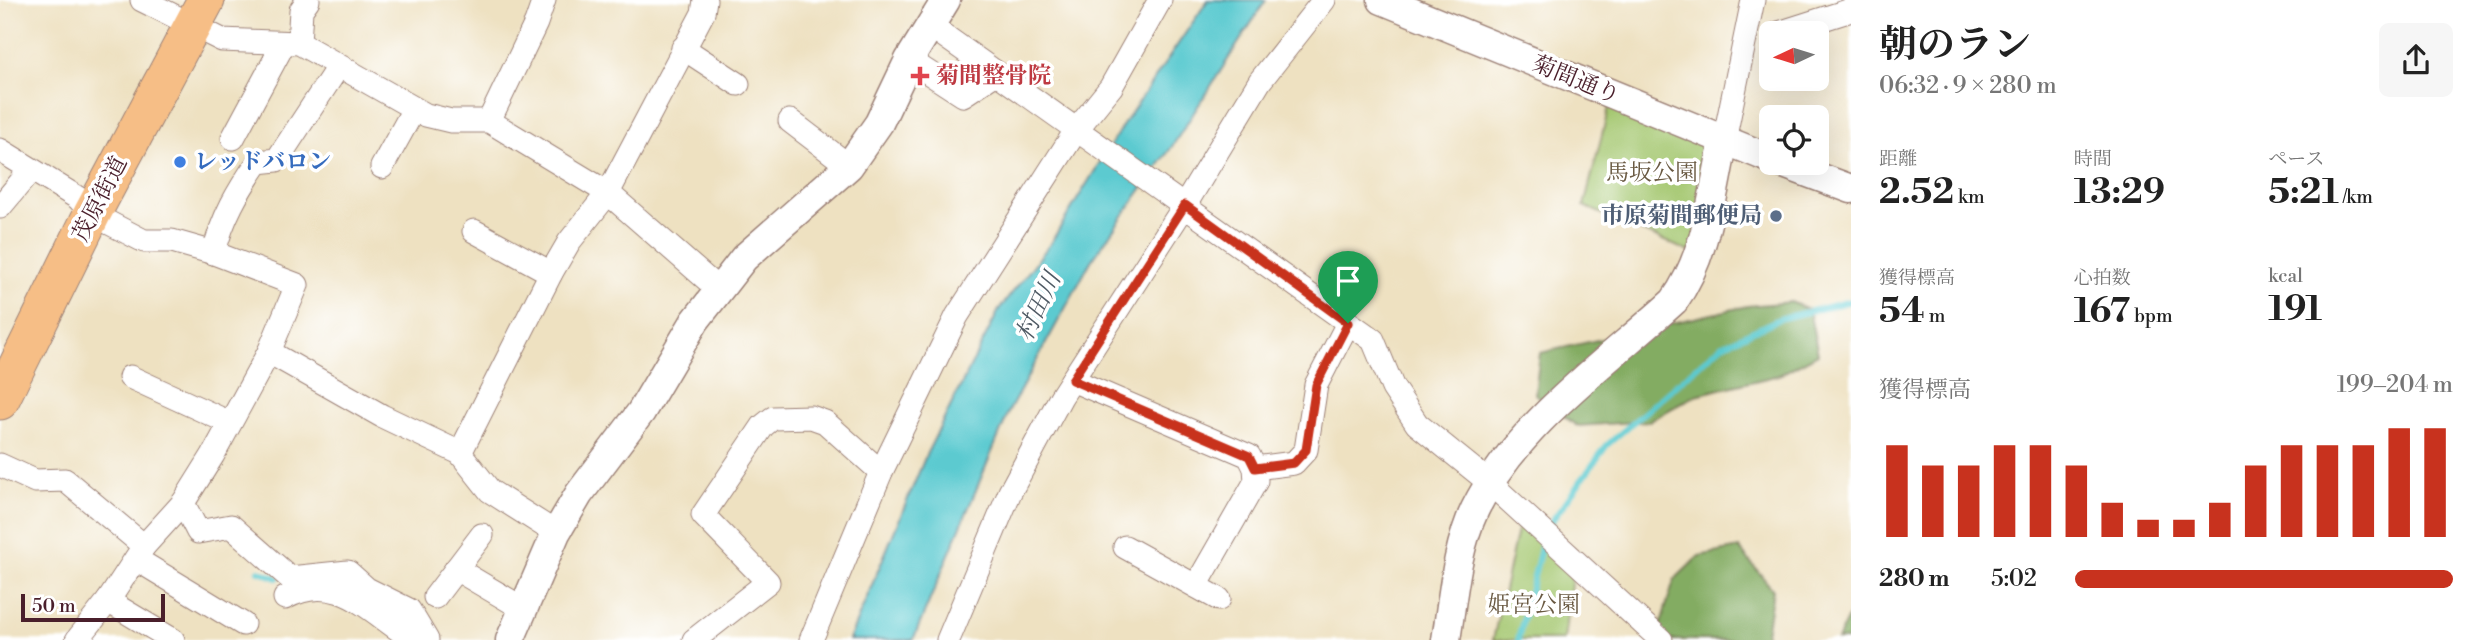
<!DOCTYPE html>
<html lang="ja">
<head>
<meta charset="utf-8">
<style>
	:root { --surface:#fff; --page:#f6f6f6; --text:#222; --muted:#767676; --accent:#c8321e }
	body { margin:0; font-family:"Libre Bodoni","Noto Serif JP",serif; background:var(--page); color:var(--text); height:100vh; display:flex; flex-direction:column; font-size:26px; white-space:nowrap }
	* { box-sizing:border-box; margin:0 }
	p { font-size:23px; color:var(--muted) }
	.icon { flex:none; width:38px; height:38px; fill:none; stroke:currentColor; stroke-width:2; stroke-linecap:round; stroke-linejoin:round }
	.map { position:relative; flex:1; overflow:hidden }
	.side { display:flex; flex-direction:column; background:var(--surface); width:630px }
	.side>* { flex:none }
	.needle { width:46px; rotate:266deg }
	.fabs { position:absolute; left:1759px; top:21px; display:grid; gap:14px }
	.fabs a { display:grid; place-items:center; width:70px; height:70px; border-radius:10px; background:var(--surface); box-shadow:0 7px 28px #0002; font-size:35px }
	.scale { position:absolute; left:21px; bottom:18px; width:144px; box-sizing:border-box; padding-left:7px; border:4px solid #4a1f2b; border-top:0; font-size:19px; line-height:24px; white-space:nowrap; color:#4a1f2b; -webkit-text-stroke:5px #fff; paint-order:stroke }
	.pin { position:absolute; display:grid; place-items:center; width:60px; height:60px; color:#fff; margin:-72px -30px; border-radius:50% 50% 50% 0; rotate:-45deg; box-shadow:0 0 7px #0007 }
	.pin .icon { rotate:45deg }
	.round { display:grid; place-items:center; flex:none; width:74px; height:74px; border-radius:10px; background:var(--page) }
	.head { display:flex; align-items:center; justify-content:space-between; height:119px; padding:0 28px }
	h1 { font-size:38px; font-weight:700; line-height:52px }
	.figures { display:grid; grid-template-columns:repeat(3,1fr); gap:10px; height:119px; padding:7px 28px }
	.figures div { display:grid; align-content:center }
	.figures b { font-size:35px; font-weight:700 }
	.figures small { font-size:19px; font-weight:400 }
	.figures p { font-size:19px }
	.chart { height:196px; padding:14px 28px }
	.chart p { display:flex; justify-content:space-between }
	.chart svg { width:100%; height:126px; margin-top:7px; stroke:var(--accent); stroke-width:6 }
	ul { padding:0 28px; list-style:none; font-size:23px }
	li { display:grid; grid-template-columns:112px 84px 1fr; align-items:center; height:52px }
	li i { height:18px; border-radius:9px; background:var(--accent) }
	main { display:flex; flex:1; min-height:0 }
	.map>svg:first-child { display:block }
	.green { fill:#a4c770; stroke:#77734e; stroke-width:2 }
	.forest { fill:#83ac62; stroke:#666646; stroke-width:2 }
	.water { fill:#5ccad0; stroke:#53747e; stroke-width:2 }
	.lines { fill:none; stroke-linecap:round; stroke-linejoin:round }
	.stream { stroke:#5ccad0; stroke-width:6 }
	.minor-casing { stroke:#9c8076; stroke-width:25 }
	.tertiary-casing { stroke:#9c8076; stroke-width:31 }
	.primary-casing { stroke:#9c8076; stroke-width:39 }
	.minor { stroke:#fff; stroke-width:23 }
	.tertiary { stroke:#fff; stroke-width:28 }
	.primary { stroke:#f6be86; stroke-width:37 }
	.route-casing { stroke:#fff; stroke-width:14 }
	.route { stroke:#c8321e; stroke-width:9 }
	.health-dot { fill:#e0444e; stroke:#fff; stroke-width:2.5 }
	.shop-dot { fill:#3f7fe0; stroke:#fff; stroke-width:2.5 }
	.service-dot { fill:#5c6f8a; stroke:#fff; stroke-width:2.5 }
	.labels { text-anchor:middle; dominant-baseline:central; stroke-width:7; stroke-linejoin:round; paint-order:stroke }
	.health-label { font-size:23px; font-weight:bold; fill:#be3a42; stroke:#fff; text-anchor:start }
	.street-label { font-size:23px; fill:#4a1f2b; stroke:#fff }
	.shop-label { font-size:23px; font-weight:bold; fill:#366cbe; stroke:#fff; text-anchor:start }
	.park-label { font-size:23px; fill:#6a5a43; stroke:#fff }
	.service-label { font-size:23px; font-weight:bold; fill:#4e5e75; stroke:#fff; text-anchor:end }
	.water-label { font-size:24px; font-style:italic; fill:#505b65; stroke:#fff }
</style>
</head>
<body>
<main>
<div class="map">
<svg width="1851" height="640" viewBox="0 0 1851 640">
	<rect width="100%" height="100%" fill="#fff"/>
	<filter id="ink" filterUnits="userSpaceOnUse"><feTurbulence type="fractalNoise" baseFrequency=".0143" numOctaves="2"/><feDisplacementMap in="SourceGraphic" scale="14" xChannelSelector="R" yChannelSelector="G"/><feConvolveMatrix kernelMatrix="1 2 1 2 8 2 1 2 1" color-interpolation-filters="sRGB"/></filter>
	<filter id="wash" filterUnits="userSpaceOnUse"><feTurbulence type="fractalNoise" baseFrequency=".00686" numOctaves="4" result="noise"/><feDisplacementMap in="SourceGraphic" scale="28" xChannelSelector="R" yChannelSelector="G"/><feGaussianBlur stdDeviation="1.57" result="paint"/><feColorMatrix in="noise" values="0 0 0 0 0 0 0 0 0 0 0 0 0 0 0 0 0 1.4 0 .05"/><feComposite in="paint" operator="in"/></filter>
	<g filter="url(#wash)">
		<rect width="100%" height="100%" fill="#eee1c1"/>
		<!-- green -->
		<g class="green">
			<path d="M 1612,95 L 1724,141 L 1699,256 L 1584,206 Z"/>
			<path d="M 1521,512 L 1574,561 L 1564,640 L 1493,640 Z"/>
		</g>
		<!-- forest -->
		<g class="forest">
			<path d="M 1791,302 L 1809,310 L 1818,354 L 1779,375 L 1696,395 L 1649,421 L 1577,426 L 1535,394 L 1540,353 L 1747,306 Z"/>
			<path d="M 1739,548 L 1773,590 L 1765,640 L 1656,640 L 1674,580 L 1699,556 Z"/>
			<path d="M 1851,611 L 1851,640 L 1837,640 Z"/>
		</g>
		<!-- water -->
		<path class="water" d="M 1208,0 L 1266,0 L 1173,145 L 1091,261 L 1010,409 L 913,640 L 849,640 L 927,453 L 999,310 L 1050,244 L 1121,128 Z"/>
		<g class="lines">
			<!-- stream -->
			<g class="stream">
				<path d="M 1546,529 L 1607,445 L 1721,346 L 1779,319 L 1851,301"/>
				<path d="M 259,571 L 277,578"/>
				<path d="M 1518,640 L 1543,540"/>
			</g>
		</g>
	</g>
	<g filter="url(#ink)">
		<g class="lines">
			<!-- minor casing -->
			<g class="minor-casing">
				<g id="minor">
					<path d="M 142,0 L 222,40 L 299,43 L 426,115 L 451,121 L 489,121 L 608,193 L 718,289"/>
					<path d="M 929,25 L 1373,340 L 1393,388 L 1417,424 L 1490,483 L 1661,640"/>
					<path d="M 1779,33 L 1851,10"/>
					<path d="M 299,43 L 301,10 L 308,0"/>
					<path d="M 683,48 L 738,84"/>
					<path d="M 909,60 L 963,95 L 996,73"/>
					<path d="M 489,121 L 536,23 L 544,0"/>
					<path d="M 790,121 L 849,166"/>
					<path d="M 233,138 L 284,43"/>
					<path d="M 1724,141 L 1753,0"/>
					<path d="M 0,150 L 78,198 L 92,214 L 144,241 L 172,241 L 214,253"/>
					<path d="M 382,167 L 414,109"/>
					<path d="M 0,207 L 31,170"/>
					<path d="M 474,231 L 551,273"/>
					<path d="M 269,352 L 382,416 L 460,453 L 490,491 L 556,533"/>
					<path d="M 130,377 L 230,423"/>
					<path d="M 1072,380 L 1249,456 L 1255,468 L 1256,481 L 1196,586"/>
					<path d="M 460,453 L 551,273 L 569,242 L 608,193 L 703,13 L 705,0"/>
					<path d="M 0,465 L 35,481 L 65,480 L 144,546"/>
					<path d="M 1255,468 L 1294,463 L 1306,450 L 1316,385 L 1348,323"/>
					<path d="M 183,503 L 198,532 L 231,526 L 290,578 L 348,572 L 367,589 L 409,610 L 427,640"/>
					<path d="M 1125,547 L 1219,599"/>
					<path d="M 136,559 L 243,624"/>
					<path d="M 456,569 L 522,608"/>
					<path d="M 435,597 L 482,535"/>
					<path d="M 285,598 C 335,571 365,607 405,634 L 404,640"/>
					<path d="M 108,601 L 173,640"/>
					<path d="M 77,640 L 108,601 L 144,546 L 183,503 L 213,455 L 269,352 L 297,285 L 214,253 C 222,218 238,191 258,162 L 277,160 L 338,67"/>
					<path d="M 694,640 L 768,582 L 703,515 L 763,426 L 773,418 L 811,417 L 825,422 L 881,472"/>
					<path d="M 811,640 L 881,472 L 957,316 L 1077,129 L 1111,87 L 1160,0"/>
					<path d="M 948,640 L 1010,492 L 1061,397 L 1185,205 L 1260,81 L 1324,0"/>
				</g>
			</g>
			<!-- tertiary casing -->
			<g class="tertiary-casing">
				<g id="tertiary">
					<path d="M 1382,0 L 1771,159"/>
					<path d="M 1781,163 L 1851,189"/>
					<path d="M 510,640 L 556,533 L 579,494 L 641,412 L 695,321 L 744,258 L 849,166 L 879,123 L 909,60 L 946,0"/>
					<path d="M 1446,640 C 1453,597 1456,549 1475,509 C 1516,425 1606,363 1674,301 C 1707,255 1712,195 1724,141"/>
				</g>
			</g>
			<!-- primary casing -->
			<g class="primary-casing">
				<path id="primary" d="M 0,401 L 92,214 L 206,0"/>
			</g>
			<!-- minor -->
			<use href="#minor" class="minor"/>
			<!-- tertiary -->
			<use href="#tertiary" class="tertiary"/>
			<!-- primary -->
			<use href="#primary" class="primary"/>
		</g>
	</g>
	<g class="lines" filter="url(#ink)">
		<!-- route casing -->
		<g class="route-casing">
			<path id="route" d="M 1185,205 L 1348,323 L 1316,385 L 1306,450 L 1294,463 L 1255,468 L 1249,456 L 1072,380 Z"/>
		</g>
		<!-- route -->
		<use href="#route" class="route"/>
	</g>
	<!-- markers -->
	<path class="health-dot" d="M916.5 65.5h7v7h7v7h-7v7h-7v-7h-7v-7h7z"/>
	<circle class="shop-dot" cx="180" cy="162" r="7"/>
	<circle class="service-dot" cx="1776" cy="216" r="7"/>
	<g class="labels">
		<!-- health labels -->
		<g class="health-label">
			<text x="936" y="76">菊間整骨院</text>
		</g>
		<!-- street labels -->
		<g class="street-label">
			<text transform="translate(1576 80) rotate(22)">菊間通り</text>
			<text transform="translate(100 199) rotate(-63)">茂原街道</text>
		</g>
		<!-- shop labels -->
		<g class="shop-label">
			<text x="194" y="162">レッドバロン</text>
		</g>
		<!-- park labels -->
		<g class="park-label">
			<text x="1652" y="173">馬坂公園</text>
			<text x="1534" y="605">姫宮公園</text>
		</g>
		<!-- service labels -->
		<g class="service-label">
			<text x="1762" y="216">市原菊間郵便局</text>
		</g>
		<!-- water labels -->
		<g class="water-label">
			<text transform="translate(1039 307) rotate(-65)">村田川</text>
		</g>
	</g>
</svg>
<div class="fabs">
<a><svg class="needle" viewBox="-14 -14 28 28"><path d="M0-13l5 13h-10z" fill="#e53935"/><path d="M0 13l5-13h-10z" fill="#767676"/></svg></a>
<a><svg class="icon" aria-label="locate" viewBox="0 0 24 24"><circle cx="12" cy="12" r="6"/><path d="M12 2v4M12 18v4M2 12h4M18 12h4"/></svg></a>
</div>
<div class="scale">50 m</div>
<div class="pin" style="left:1348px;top:323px;background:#1e9e55"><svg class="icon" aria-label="arrive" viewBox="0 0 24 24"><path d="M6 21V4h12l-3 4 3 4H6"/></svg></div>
</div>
<section class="side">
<div class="head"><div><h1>朝のラン</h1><p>06:32 · 9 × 280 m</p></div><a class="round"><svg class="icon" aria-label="share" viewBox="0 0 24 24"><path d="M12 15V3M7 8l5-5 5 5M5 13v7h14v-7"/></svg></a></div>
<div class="figures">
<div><p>距離</p><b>2.52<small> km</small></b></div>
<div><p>時間</p><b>13:29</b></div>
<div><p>ペース</p><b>5:21<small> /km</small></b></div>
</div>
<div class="figures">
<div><p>獲得標高</p><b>54<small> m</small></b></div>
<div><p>心拍数</p><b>167<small> bpm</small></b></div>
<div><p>kcal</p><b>191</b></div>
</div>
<div class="chart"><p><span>獲得標高</span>199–204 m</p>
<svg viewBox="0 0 160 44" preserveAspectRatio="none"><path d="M5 44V12M15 44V19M25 44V19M35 44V12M45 44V12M55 44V19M65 44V32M75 44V38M85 44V38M95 44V32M105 44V19M115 44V12M125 44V12M135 44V12M145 44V6M155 44V6"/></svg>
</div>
<ul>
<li><b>280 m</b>5:02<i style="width:100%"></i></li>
</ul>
</section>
</main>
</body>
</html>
